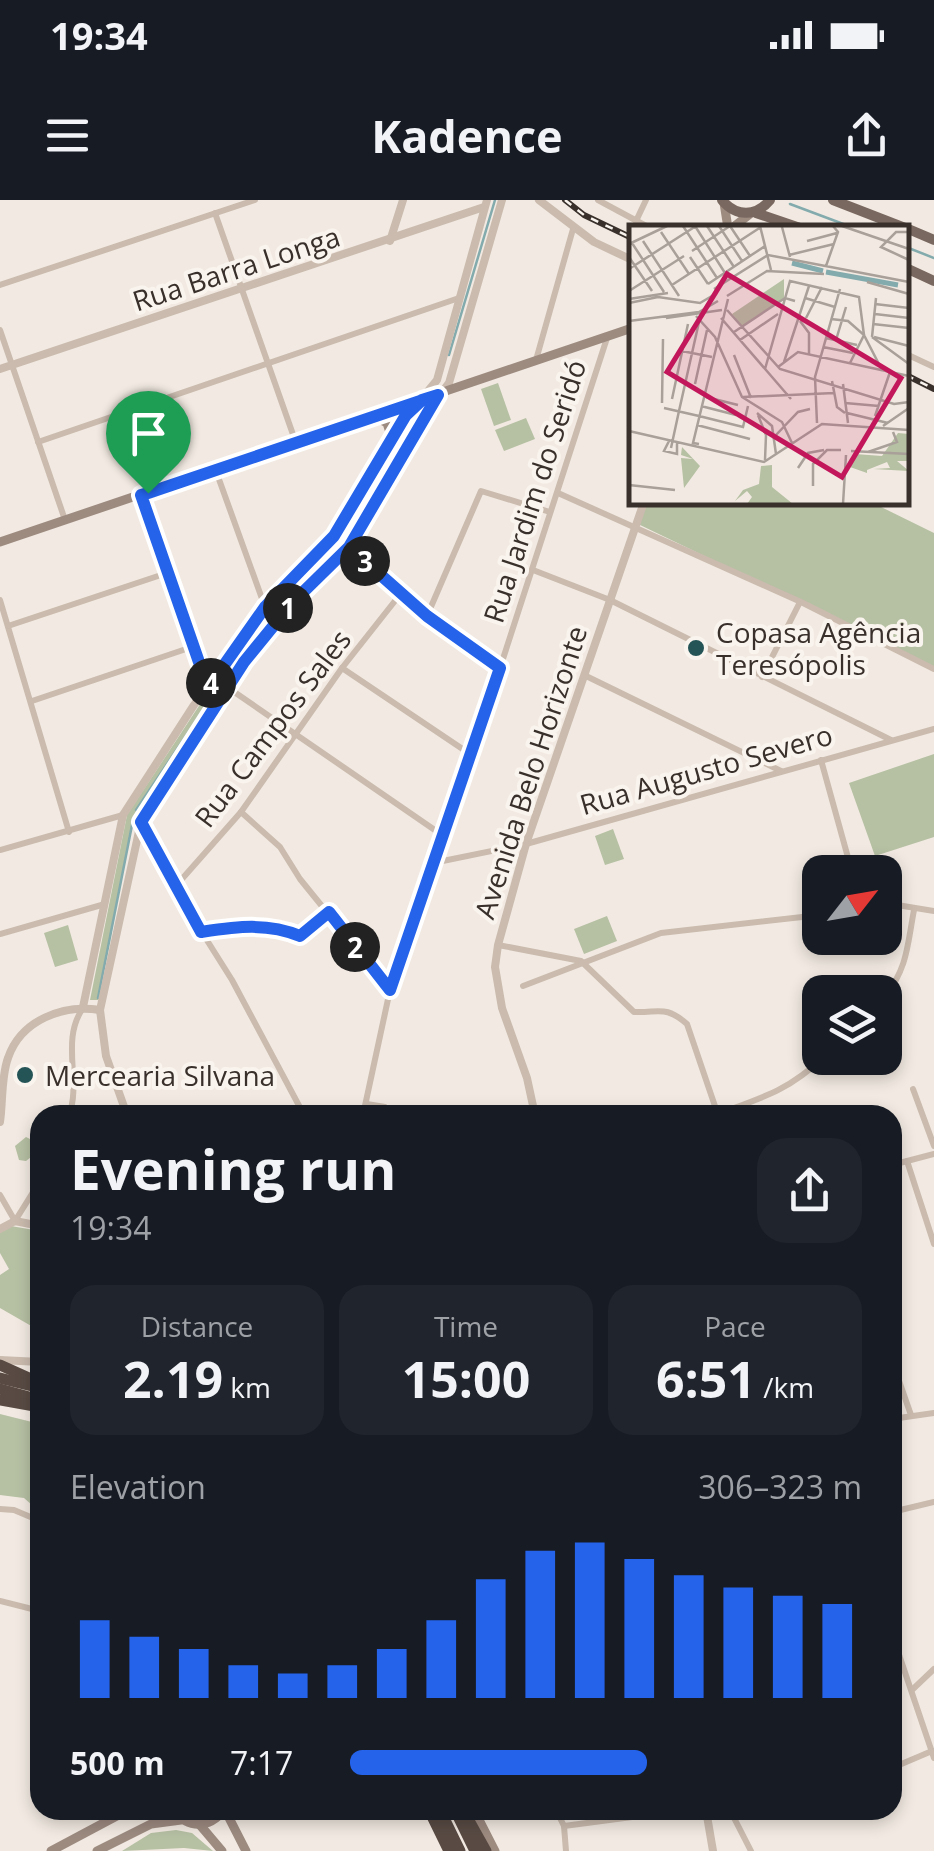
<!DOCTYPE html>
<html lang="en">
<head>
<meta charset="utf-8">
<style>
	:root { --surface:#171b24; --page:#20242c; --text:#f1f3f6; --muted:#9ea1a6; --accent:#2563eb }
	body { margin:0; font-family:"Open Sans",sans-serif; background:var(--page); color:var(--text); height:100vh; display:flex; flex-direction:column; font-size:38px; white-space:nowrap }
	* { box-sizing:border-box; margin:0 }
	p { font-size:32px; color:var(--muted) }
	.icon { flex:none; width:55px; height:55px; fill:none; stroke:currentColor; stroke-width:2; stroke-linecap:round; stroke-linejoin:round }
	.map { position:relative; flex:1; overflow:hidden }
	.panel { position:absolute; left:30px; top:905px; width:872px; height:715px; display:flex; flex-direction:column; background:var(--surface); border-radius:30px; box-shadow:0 5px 15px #0003 }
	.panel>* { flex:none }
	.needle { width:65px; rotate:59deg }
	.buttons { position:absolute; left:802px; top:655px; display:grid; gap:20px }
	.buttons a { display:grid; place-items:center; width:100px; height:100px; border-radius:20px; background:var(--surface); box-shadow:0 5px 15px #0003; font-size:50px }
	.pin { position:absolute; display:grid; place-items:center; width:85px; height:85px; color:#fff; margin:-102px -42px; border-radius:50% 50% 50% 0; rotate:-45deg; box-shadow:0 0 10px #0007 }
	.pin .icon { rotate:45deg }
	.km { position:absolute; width:50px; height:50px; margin:-25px; border-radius:50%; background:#222; color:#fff; font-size:28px; line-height:50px; text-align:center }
	.round { display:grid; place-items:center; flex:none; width:105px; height:105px; border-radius:30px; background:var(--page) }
	.overview { display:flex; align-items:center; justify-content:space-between; height:170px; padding:0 40px }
	h1 { font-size:55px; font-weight:700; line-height:75px }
	.figures { display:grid; grid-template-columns:repeat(3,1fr); gap:15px; height:170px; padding:10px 40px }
	.figures div { display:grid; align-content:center; border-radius:25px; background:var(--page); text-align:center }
	.figures b { font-size:50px; font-weight:700 }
	.figures small { font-size:28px; font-weight:400 }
	.figures p { font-size:28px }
	.chart { height:280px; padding:20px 40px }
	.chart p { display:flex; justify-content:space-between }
	.chart svg { width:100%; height:180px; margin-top:10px; stroke:var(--accent); stroke-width:6 }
	ul { padding:0 40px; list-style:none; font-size:32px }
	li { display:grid; grid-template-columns:160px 120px 1fr; align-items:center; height:75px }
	li i { height:25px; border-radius:12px; background:var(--accent) }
	.status { display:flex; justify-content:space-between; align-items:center; height:70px; padding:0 50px; background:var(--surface); direction:ltr }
	.status svg { height:28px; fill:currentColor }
	header { display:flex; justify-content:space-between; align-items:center; height:130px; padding:0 40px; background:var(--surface); font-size:45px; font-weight:700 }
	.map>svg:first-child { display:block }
	.green { fill:#b6c0a3 }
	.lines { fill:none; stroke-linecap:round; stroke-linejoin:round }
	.stream { stroke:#83abad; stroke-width:2.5 }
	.minor { stroke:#cabbae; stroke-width:6 }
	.tertiary { stroke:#cabbae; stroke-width:8 }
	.secondary { stroke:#9d8b80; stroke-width:9 }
	.primary { stroke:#79685f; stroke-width:10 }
	.motorway { stroke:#594b44; stroke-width:11 }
	.rail-casing { stroke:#39302c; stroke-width:6 }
	.rail { stroke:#faf4ee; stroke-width:2.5; stroke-dasharray:8; stroke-linecap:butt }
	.route-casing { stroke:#fff; stroke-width:20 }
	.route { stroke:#2563eb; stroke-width:12 }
	.poi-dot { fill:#255457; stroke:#faf4ee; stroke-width:4 }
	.labels { text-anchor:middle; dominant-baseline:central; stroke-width:8; stroke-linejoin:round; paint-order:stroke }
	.street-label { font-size:28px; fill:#39302c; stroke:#faf4ee }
	.poi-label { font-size:28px; fill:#39302c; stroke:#faf4ee; text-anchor:start }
	.inset-river { fill:none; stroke:#83abad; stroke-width:5 }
	.inset-road { fill:none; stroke:#a8a099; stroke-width:2.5 }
	.view { fill:#c2185b; fill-opacity:0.15; stroke:#c2185b; stroke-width:5 }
	.inset-edge { fill:none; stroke:#39302c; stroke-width:5 }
</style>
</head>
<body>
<div class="status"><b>19:34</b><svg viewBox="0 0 49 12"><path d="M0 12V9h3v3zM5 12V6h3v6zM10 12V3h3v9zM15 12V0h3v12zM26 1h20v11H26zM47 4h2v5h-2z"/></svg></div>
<header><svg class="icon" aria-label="menu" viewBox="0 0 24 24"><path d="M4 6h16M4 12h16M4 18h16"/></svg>Kadence<svg class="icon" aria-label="share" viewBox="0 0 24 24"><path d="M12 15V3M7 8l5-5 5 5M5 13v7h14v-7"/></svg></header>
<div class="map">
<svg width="934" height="1651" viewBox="0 0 934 1651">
	<rect width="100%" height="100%" fill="#f2eae2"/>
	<!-- green -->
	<g class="green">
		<path d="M 498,183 L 511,220 L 494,226 L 481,189 Z"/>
		<path d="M 414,207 L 420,211 L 341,344 L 337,344 L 338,348 L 257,433 L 133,620 L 98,800 L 90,800 L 127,615 L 249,430 L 336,343 Z"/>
		<path d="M 526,218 L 535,239 L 504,251 L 495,230 Z"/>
		<path d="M 646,303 L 873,303 L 934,333 L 934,467 L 638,324 Z"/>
		<path d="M 934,554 L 934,637 L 875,656 L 849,583 Z"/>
		<path d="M 613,629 L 624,659 L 605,665 L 595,636 Z"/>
		<path d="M 607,716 L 617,741 L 584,754 L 574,729 Z"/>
		<path d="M 68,725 L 78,760 L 55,767 L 44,733 Z"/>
		<path d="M 26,937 L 40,944 L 40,950 L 26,961 L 19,960 L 15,946 Z"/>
		<path d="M 11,1026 L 40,1031 L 40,1131 L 0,1108 L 0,1075 L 9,1069 L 0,1053 L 0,1031 Z"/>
		<path d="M 0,1214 L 40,1224 L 40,1312 L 24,1298 L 0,1295 Z"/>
		<path d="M 176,1630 L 192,1633 L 213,1651 L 184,1648 L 122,1651 L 151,1633 Z"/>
	</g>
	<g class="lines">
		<!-- stream -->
		<g class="stream">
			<path d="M 790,4 L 854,28"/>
			<path d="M 906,47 L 934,58"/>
			<path d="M 449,155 L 495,0"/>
			<path d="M 366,299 L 413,220"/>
			<path d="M 227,473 L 273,412 L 338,348 L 362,308"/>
			<path d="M 136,610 L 223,481"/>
			<path d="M 98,798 L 133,620"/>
		</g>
		<!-- minor -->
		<g class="minor">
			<path d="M 598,0 L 650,28"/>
			<path d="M 215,13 L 296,243"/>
			<path d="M 636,21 L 646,0"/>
			<path d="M 0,85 L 255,0"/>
			<path d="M 0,130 L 65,320"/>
			<path d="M 906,154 L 934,167"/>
			<path d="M 536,160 L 573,29"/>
			<path d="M 38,242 L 459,98"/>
			<path d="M 216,271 L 265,407"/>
			<path d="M 558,293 L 801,402 L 934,469"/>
			<path d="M 141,295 L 207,487"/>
			<path d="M 349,347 L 427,416 L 500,468"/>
			<path d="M 533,370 L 610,400 L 891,540"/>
			<path d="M 0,400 L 69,632"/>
			<path d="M 427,416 L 481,291 L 550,312"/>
			<path d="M 8,426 L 167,373"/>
			<path d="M 342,468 L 470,554"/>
			<path d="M 584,475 L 781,571"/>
			<path d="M 762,477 L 800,402"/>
			<path d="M 227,487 L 442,635"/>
			<path d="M 32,501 L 192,447"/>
			<path d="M 821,560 L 852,672"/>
			<path d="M 241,612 L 280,647 L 300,679 L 390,790"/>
			<path d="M 141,623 L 174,688 L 232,780 L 304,915"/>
			<path d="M 0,650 L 123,615"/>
			<path d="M 433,663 L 526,644 L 934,529"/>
			<path d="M 174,688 L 241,612 L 342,468 L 402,392"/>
			<path d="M 885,703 L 934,711"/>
			<path d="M 201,732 C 235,727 267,722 300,736 L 329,712"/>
			<path d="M 0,734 L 105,704"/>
			<path d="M 498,745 L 581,761 L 634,812 C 660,813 665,805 687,824 L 718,915"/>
			<path d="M 523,786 L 661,733 L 820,715"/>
			<path d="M 885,797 C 908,766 907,747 914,710"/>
			<path d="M 913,889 L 934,946"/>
			<path d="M 367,904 L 385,907 L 394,915"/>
			<path d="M 718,914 C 764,897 787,891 823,858"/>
			<path d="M 69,915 C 82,881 60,841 83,808"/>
			<path d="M 363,915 L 390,790 L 500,468 L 607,138"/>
			<path d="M 907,961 L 934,1044"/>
			<path d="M 892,965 L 934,954"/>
			<path d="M 0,995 L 15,1021 L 40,981"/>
			<path d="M 892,1161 L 911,1215"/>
			<path d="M 892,1219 L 934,1213"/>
			<path d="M 0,1309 L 14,1310 L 40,1321"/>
			<path d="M 892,1312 L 934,1302"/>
			<path d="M 0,1401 L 40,1411"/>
			<path d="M 892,1434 L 934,1558"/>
			<path d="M 913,1489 L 934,1469"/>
			<path d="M 892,1568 L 932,1551"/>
			<path d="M 556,1610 L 564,1626 L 566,1651"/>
			<path d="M 730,1610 L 751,1651"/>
			<path d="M 781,1610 L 796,1610"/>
			<path d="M 564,1626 L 685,1610"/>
		</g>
		<!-- tertiary -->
		<g class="tertiary">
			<path d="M 539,0 L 594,42 L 632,60"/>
			<path d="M 390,41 L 403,0"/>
			<path d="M 0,169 L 484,7"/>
			<path d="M 83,807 L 123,615 L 194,505 L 265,407 L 334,336 L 391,236 L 437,180 L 487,0"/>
			<path d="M 127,915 L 106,856 L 100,810 L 141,622 L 244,462 L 293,402 L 349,347 L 415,229 L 449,183 L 502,0"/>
			<path d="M 535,915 L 527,878 L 502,808 L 495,767 L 498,745 L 526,644 L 644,302"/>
			<path d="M 0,922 C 3,902 1,877 8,858 C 21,820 63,804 100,810"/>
			<path d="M 0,1029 L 15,1021 L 40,1026"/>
			<path d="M 0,1160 L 40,1162"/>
			<path d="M 706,1610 L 713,1651"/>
		</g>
		<!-- secondary -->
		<g class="secondary">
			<path d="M 724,3 L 728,28"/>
			<path d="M 732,28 L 750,14"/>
			<path d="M 372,215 L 387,223 L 391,236"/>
			<path d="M 0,342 L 632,128"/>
			<path d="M 173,1610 C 188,1629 209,1629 224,1610"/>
			<path d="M 225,1610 L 246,1651"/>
			<path d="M 474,1610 L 495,1651"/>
			<path d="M 200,1625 L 222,1651"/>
			<path d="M 51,1651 L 128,1610"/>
			<path d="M 97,1651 L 151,1624 L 181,1620"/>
		</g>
		<!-- primary -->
		<g class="primary">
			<path d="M 722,0 C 736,17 756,17 770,0"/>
			<path d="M 833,0 L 905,28"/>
			<path d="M 756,13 L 800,28"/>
			<path d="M 906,28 L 934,40"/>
			<path d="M 906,68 L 934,81"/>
		</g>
		<!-- motorway -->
		<g class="motorway">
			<path d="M 0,1165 L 40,1183"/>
			<path d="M 0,1178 L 36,1187"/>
			<path d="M 0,1189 L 40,1200"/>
			<path d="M 0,1200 L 40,1207"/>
			<path d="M 429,1610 L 449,1651"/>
			<path d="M 440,1610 L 460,1651"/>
			<path d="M 455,1610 L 475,1651"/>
			<path d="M 463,1610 L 486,1651"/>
		</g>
		<!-- rail casing -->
		<g class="rail-casing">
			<g id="rail">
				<path d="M 565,0 L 584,15 L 632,38"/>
				<path d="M 906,175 L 934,189"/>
			</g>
		</g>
		<!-- rail -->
		<use href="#rail" class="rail"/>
	</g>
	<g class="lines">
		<!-- route casing -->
		<g class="route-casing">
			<path id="route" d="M 148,293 L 438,195 L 349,347 L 293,402 L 244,462 L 141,622 L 201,732 C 235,727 267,722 300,736 L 329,712 L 390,790 L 500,468 L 427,416 L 349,347 L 438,195 L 422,200 L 406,215 L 334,336 L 265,407 L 208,488 L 141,295 L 148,293"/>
		</g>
		<!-- route -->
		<use href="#route" class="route"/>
	</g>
	<!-- markers -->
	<g class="poi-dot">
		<circle cx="696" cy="448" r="10"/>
		<circle cx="25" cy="875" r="10"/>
	</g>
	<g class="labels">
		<!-- street labels -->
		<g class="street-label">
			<text transform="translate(236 68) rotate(-18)">Rua Barra Longa</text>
			<text transform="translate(534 291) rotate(-72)">Rua Jardim do Seridó</text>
			<text transform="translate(272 528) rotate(-53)">Rua Campos Sales</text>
			<text transform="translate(706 569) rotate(-16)">Rua Augusto Severo</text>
			<text transform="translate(530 572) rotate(-72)">Avenida Belo Horizonte</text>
		</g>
		<!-- poi labels -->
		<g class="poi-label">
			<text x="716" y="432">Copasa Agência<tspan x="716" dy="32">Teresópolis</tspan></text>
			<text x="45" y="875">Mercearia Silvana</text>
		</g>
	</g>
	<!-- overview -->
	<g transform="translate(629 25)">
		<rect width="280" height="280" fill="#f2eae2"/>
		<path d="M 155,54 L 155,73 L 113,101 L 103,89 ZM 269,208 L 280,209 L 280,236 L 268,236 L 280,246 L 244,244 L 261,243 L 258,237 L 238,245 L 238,248 L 221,242 L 226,229 L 253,231 ZM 53,222 L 71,241 L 55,263 L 52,233 L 64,234 L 52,230 ZM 143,240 L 143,262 L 164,279 L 118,279 L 123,272 L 118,266 L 106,276 L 114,265 L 130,259 L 132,241 Z" fill="#b6c0a3"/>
		<path class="inset-river" d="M 163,38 L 194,46M 197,47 L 269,60"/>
		<path class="inset-road" d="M 54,1 L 88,53M 66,1 L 96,48M 78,1 L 105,42M 90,1 L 113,36M 101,1 L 121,31M 131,1 L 142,45M 213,1 L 280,24M 153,2 L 161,32M 32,7 L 60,49M 280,7 L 267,7 L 252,22 L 280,35M 14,16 L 50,71M 178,16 L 208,8M 3,18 L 35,67M 0,19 L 38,1M 63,26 L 101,1M 160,30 L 205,19M 0,32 L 23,66M 61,32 L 79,59M 197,41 L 209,7 L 204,1M 0,44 L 67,1M 238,57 L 280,69M 79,59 L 136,21M 43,60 L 132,2M 85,64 L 139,30 L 280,57M 0,66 L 55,31M 98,71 L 138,46 L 195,49M 176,73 L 206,82M 0,74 L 39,68M 0,78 L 29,72 L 71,78 L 88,68M 246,79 L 280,83M 98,85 L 151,144 L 265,179 L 280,177M 246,89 L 280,93M 67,91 L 86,112 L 113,172 L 153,197 L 163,218M 37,93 L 93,85M 92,93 L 162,174M 177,93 L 193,62M 202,94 L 219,96 L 235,110 L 221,138M 0,96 L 70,87 L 89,76M 171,96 L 180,108 L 180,129M 244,99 L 280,103M 105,107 L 156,73 L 166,76M 243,112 L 280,139M 243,112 L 247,73M 245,112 L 280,121M 197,113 L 228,120M 111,115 L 149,89M 207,115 L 217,82M 194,122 L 224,128M 53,126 L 83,132M 105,130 L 122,173M 155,137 L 180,61M 149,142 L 169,127 L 280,151M 136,144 L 161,56 L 230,72 L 235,110 L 253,145M 203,156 L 208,182 L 216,188M 66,159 L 78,105M 214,159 L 219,198M 77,172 L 109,180M 114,172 L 205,168M 43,174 L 59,99M 33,178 L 34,114M 216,178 L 250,181M 72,181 L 107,190M 35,183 L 70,191M 50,186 L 70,97M 128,188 L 143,201 L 147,229M 218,188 L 259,198M 129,190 L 137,210 L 136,235M 70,191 L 114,202 L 119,181M 246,191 L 261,147M 188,198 L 186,152 L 211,64M 68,200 L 121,214M 254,201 L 280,183M 0,206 L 135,237 L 193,199 L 280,205M 147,210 L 169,187 L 181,184M 40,216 L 35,226 L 48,229 L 48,218M 70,219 L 64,218 L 99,74M 42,223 L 50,186M 222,226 L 280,229M 239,227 L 268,217 L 264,207M 169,243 L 179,228 L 195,225M 0,260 L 46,265M 184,261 L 184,239 L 198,225 L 212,225M 214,279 L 217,230"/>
		<path class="view" d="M 98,49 L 272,153 L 213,252 L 38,147 Z"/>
		<rect width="280" height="280" class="inset-edge"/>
	</g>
</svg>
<div class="buttons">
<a><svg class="needle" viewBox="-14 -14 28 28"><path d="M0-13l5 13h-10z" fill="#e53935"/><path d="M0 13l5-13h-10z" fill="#9ea1a6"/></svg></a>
<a><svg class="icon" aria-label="layers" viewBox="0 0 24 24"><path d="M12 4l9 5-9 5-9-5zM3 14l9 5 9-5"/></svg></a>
</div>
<div class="pin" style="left:148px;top:293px;background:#1e9e55"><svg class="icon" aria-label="arrive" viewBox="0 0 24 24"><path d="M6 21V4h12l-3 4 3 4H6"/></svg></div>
<b class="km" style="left:288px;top:408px">1</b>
<b class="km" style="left:355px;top:747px">2</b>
<b class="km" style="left:365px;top:361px">3</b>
<b class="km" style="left:211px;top:483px">4</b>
<section class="panel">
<div class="overview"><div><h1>Evening run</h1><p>19:34</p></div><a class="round"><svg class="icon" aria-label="share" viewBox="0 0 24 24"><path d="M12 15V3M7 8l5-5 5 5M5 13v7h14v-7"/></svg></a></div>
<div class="figures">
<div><p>Distance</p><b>2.19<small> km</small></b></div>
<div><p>Time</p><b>15:00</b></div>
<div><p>Pace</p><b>6:51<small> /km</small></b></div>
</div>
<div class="chart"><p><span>Elevation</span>306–323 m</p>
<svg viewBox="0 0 160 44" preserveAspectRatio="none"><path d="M5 44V25M15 44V29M25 44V32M35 44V36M45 44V38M55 44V36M65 44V32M75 44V25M85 44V15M95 44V8M105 44V6M115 44V10M125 44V14M135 44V17M145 44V19M155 44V21"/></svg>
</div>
<ul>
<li><b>500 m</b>7:17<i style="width:58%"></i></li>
</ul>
</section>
</div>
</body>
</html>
